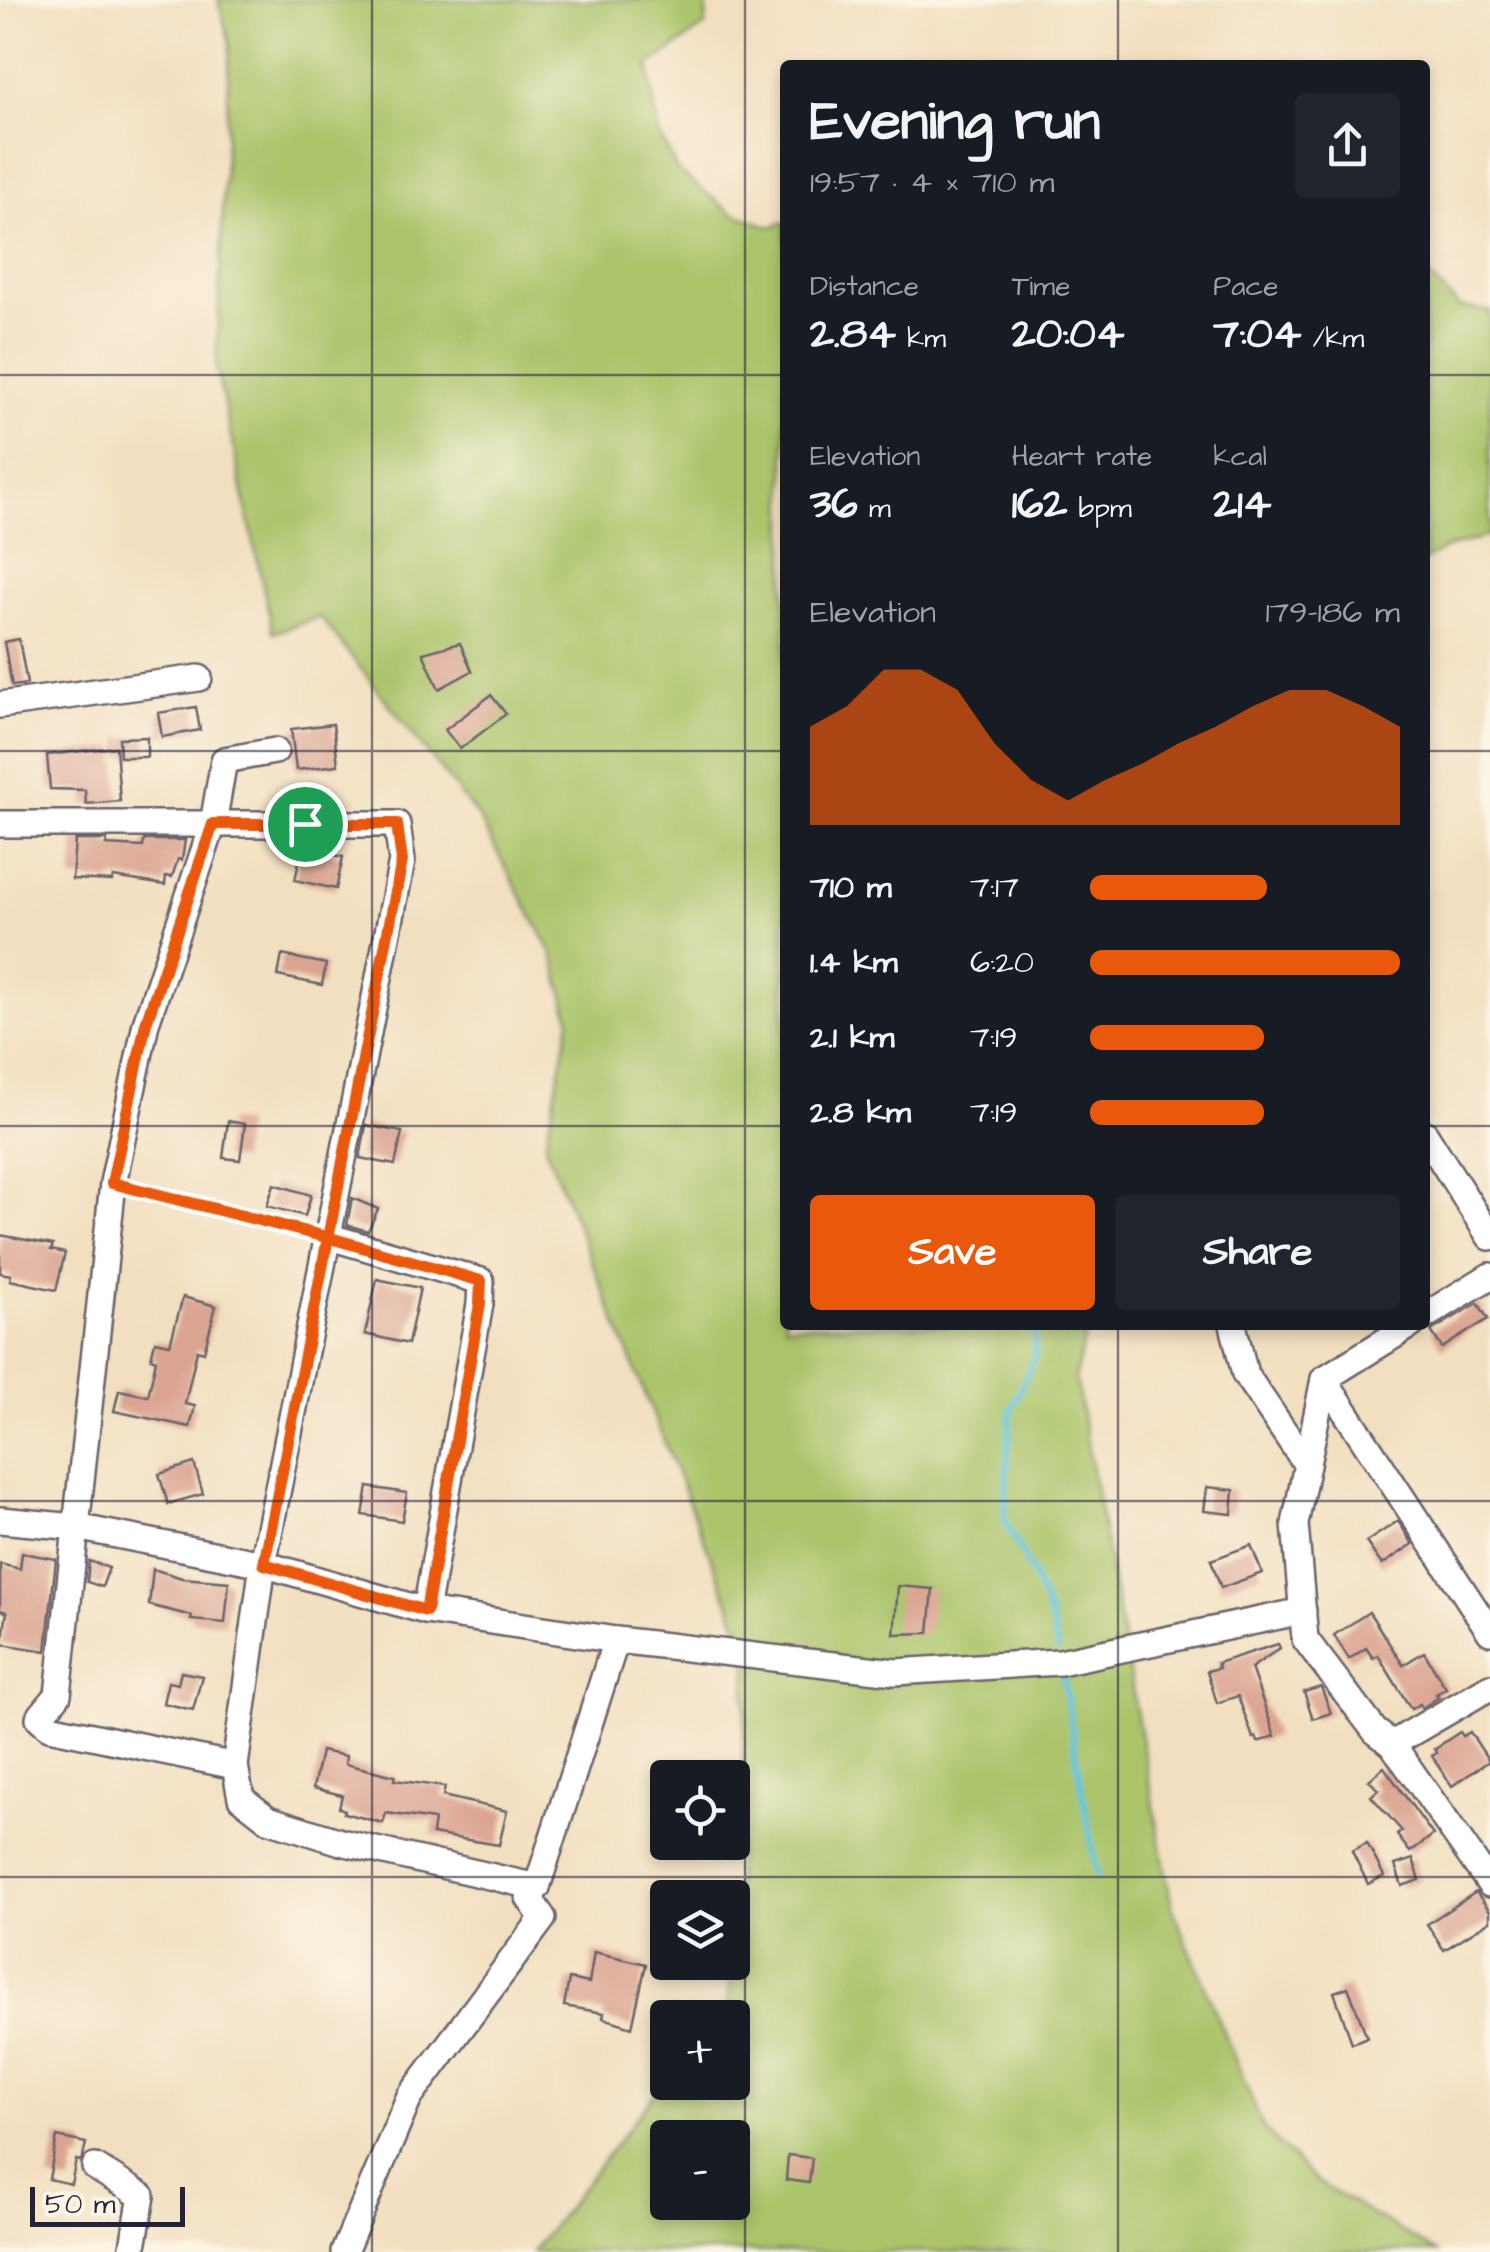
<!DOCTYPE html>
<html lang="en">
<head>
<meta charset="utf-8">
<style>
	:root { --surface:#171b24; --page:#20242c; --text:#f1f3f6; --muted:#9ea1a6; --accent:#ea580c }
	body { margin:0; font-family:"Architects Daughter",sans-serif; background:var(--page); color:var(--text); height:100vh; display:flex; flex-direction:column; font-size:38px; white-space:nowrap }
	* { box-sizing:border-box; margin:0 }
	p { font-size:32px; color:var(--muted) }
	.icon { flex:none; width:55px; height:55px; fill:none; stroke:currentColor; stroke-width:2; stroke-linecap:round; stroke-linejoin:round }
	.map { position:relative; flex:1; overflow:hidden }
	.side { position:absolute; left:780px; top:60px; width:650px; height:1270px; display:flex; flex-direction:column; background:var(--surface); border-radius:10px; box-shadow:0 5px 15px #0003 }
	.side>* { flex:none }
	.fabs { position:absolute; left:650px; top:1760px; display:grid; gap:20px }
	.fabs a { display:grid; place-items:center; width:100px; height:100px; border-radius:10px; background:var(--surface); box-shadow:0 5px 15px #0003; font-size:50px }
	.scale { position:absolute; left:30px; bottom:25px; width:155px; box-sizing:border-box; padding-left:10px; border:5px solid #22223b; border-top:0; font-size:28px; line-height:35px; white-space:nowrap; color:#22223b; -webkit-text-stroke:8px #fcf5e5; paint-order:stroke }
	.pin { position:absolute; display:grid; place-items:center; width:85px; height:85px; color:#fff; margin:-42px; border:5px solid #fff; border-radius:50%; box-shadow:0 2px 10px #0007 }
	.round { display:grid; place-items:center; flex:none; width:105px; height:105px; border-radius:10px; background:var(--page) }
	.headline { display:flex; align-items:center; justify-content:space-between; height:170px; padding:0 30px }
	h1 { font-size:55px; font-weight:700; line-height:75px }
	.metrics { display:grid; grid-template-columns:repeat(3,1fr); gap:15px; height:170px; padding:10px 30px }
	.metrics div { display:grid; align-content:center }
	.metrics b { font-size:42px; font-weight:700 }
	.metrics small { font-size:28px; font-weight:400 }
	.metrics p { font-size:28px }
	.chart { height:280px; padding:20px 30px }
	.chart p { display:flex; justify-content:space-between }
	.chart svg { width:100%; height:180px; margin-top:10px; fill:var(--accent); opacity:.7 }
	.cta { display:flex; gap:20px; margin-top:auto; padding:20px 30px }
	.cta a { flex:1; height:115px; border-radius:10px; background:var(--accent); color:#fff; font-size:40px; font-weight:700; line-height:115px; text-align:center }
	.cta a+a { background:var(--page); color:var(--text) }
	ul { padding:0 30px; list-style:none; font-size:32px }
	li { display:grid; grid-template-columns:160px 120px 1fr; align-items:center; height:75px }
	li i { height:25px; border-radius:12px; background:var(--accent) }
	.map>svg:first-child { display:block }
	.green { fill:#abc46a; stroke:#667352; stroke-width:2.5; fill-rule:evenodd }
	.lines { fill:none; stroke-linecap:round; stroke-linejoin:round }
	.stream { stroke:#60c5de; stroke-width:6 }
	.building { fill:#dba492 }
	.minor-casing { stroke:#6b646a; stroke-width:30 }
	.path { stroke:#6b646a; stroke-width:4; stroke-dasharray:2.5 8; stroke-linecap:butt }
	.minor { stroke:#fff; stroke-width:25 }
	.route-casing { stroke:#fff; stroke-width:20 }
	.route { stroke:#ea580c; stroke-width:12 }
	.grid { fill:none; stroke:#22223b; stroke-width:2.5; stroke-opacity:0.55 }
</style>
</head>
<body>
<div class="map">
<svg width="1490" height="2252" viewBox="0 0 1490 2252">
	<rect width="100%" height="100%" fill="#fcf5e5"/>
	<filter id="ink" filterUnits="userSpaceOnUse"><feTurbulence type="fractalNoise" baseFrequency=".01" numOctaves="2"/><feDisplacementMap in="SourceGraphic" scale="20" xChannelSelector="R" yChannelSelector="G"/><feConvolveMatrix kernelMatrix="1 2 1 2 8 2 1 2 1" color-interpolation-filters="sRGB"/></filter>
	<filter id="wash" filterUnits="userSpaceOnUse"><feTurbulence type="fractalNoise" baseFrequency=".0048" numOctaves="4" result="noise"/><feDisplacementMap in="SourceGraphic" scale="40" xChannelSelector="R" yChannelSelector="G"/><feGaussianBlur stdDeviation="2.25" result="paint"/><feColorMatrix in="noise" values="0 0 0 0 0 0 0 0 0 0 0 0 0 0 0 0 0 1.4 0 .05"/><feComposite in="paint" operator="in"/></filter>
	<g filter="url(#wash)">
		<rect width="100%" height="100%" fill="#f2dfc0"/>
		<!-- green -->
		<g class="green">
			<path d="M 218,0 L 707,0 L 706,25 L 649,66 L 658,131 L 677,170 L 732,213 L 771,227 L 785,222 L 785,1325 L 1088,1325 L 1075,1376 L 1172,1907 L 1264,2129 L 1317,2182 L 1436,2252 L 532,2252 L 667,2078 L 668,2082 L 732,2082 L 732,2018 L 716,2017 L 728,2003 L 732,1962 L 748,1649 L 545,1146 L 570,1019 L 553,955 L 479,818 L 320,617 L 273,633 L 216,367 L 230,44 ZM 668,2138 L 732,2138 L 732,2202 L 668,2202 Z"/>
			<path d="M 1425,272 L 1459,307 L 1490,311 L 1490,535 L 1444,549 L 1425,560 Z"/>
		</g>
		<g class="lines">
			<!-- stream -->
			<g class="stream">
				<path d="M 1034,1325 L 1035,1356 L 1011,1410 L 1004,1518 L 1034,1578 L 1051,1620 L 1058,1650"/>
				<path d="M 1062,1671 L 1097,1875"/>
			</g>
		</g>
		<g id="blocks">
			<!-- building -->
			<g class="building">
				<path d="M 19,639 L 27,684 L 12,686 L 4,642 Z"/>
				<path d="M 460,643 L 472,671 L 439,689 L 423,653 Z"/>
				<path d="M 491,695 L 506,714 L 460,749 L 445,730 Z"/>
				<path d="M 196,707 L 200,730 L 162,737 L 158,713 Z"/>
				<path d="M 333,724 L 338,765 L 296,770 L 291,729 Z"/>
				<path d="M 147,737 L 147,757 L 120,757 L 119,738 Z"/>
				<path d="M 116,747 L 120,801 L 86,804 L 85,790 L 50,789 L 47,755 Z"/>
				<path d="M 75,840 L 107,840 L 106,845 L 143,847 L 144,840 L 185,840 L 182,860 L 178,859 L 172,877 L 166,876 L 165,885 L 113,877 L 112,881 L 72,879 Z"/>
				<path d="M 303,843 L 322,847 L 321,852 L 343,857 L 336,889 L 295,880 Z"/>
				<path d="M 282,955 L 326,964 L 322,985 L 278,976 Z"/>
				<path d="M 228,1121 L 245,1124 L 240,1160 L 223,1158 Z"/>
				<path d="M 366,1125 L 402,1132 L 395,1165 L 360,1158 Z"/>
				<path d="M 274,1184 L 311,1195 L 305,1216 L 267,1206 Z"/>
				<path d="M 352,1198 L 378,1209 L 368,1231 L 347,1225 Z"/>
				<path d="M 0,1235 L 53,1245 L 51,1250 L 65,1253 L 56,1290 L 10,1280 L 11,1275 L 0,1273 Z"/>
				<path d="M 377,1279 L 420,1288 L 408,1344 L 365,1334 Z"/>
				<path d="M 183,1297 L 216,1306 L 204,1352 L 197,1350 L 185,1404 L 195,1406 L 190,1427 L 114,1411 L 119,1390 L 148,1396 L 156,1360 L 151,1358 L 155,1341 L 170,1344 Z"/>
				<path d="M 1478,1303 L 1488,1319 L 1442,1348 L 1431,1331 Z"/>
				<path d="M 194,1463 L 203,1494 L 168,1504 L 159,1474 Z"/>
				<path d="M 368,1487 L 407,1493 L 402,1521 L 363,1515 Z"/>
				<path d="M 1207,1487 L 1234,1490 L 1232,1514 L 1204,1511 Z"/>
				<path d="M 1398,1521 L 1413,1544 L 1382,1565 L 1366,1542 Z"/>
				<path d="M 1251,1545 L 1262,1573 L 1221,1588 L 1211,1560 Z"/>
				<path d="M 22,1553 L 56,1559 L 46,1651 L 2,1644 L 7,1612 L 0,1610 L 0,1564 L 20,1569 Z"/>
				<path d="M 89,1561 L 109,1568 L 102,1587 L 87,1582 Z"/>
				<path d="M 153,1569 L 182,1578 L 229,1582 L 225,1623 L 191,1620 L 192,1616 L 149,1605 Z"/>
				<path d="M 898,1586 L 933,1589 L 929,1633 L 894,1634 Z"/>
				<path d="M 1369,1612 L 1403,1665 L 1424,1652 L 1446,1688 L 1436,1694 L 1439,1697 L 1422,1708 L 1420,1704 L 1411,1709 L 1378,1655 L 1373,1658 L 1366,1648 L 1349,1659 L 1334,1635 Z"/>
				<path d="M 1278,1644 L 1280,1648 L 1251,1668 L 1275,1736 L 1258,1742 L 1256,1737 L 1253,1738 L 1238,1696 L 1217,1703 L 1207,1671 L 1219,1668 L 1217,1663 Z"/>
				<path d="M 181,1672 L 202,1676 L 193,1710 L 163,1703 L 168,1682 L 178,1684 Z"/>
				<path d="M 1321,1687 L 1331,1713 L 1313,1719 L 1304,1692 Z"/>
				<path d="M 1460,1732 L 1463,1736 L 1470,1732 L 1489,1761 L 1452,1786 L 1432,1756 L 1437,1753 L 1434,1749 Z"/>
				<path d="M 321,1751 L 346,1756 L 345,1764 L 395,1776 L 394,1780 L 445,1787 L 443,1796 L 507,1811 L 499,1845 L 432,1834 L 434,1820 L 386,1813 L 383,1823 L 344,1813 L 345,1810 L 339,1808 L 342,1795 L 313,1788 Z"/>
				<path d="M 1384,1767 L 1433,1835 L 1410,1852 L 1397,1835 L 1402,1831 L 1371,1796 L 1378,1790 L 1369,1780 Z"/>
				<path d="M 1367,1843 L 1384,1876 L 1368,1884 L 1352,1851 Z"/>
				<path d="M 1413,1859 L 1420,1880 L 1402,1886 L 1395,1865 Z"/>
				<path d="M 1476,1892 L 1490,1911 L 1490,1921 L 1444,1950 L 1427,1924 Z"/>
				<path d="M 594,1952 L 646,1964 L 632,2027 L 603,2018 L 604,2013 L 564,2006 L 569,1979 L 589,1983 Z"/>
				<path d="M 1348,1987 L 1367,2037 L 1352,2043 L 1334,1992 Z"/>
				<path d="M 57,2137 L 86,2143 L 83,2157 L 80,2161 L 76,2160 L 71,2184 L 49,2179 Z"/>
				<path d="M 788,2155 L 812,2158 L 809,2183 L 786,2180 Z"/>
			</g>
		</g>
	</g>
	<g filter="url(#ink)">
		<use href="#blocks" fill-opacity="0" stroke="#6b646a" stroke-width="2.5"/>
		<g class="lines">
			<!-- minor casing -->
			<g class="minor-casing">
				<g id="minor">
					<path d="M 0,705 L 199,678"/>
					<path d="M 275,751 L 224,760 L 213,824 L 146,1023 L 113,1183 L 58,1695 L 39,1718 L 49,1727 L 235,1766 L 241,1798 L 268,1819 L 341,1842 L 537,1887 L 529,1898 L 543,1918 L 409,2098 L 344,2252"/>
					<path d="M 0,824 L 397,824 L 402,861 L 263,1564 L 235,1766"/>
					<path d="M 1425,1134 L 1490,1237"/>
					<path d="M 330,1237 L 481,1281 L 480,1304 L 426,1611"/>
					<path d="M 1425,1316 L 1490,1276"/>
					<path d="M 1233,1325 L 1245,1374 L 1307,1465"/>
					<path d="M 1411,1325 L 1324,1379 L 1295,1524 L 1305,1639 L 1375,1731 L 1392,1744 L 1490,1884"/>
					<path d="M 1324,1379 L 1490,1632"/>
					<path d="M 0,1520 L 76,1527 L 263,1564 L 426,1611 L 616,1640 L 895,1672 L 1060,1662 L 1303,1611"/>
					<path d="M 1392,1744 L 1490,1687"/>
					<path d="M 537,1887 L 616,1640"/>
					<path d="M 95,2167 L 142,2196 L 132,2252"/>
				</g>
			</g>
			<!-- path -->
			<path class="path" d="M 135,1189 L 306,1231"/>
			<!-- minor -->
			<use href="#minor" class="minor"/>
		</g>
	</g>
	<g class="lines" filter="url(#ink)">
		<!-- route casing -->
		<g class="route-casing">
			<path id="route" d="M 305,824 L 397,824 L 402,861 L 264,1564 L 426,1611 L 480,1304 L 481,1281 L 330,1238 L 112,1183 L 146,1023 L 213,824 L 305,824"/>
		</g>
		<!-- route -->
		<use href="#route" class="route"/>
	</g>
	<!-- grid -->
	<path class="grid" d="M 372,0 L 372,2252M 745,0 L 745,2252M 1118,0 L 1118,65M 0,375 L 785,375M 1425,375 L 1490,375M 0,751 L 785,751M 1425,751 L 1490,751M 0,1126 L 785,1126M 1425,1126 L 1490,1126M 1118,1325 L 1118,2252M 0,1501 L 1490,1501M 0,1877 L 1490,1877"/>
</svg>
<div class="fabs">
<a><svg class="icon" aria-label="locate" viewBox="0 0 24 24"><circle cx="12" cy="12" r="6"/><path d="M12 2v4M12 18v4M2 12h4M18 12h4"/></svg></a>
<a><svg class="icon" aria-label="layers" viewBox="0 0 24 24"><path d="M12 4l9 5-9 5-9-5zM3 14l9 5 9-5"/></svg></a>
<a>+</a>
<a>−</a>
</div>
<div class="scale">50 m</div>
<div class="pin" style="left:305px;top:824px;background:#1e9e55"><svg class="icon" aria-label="arrive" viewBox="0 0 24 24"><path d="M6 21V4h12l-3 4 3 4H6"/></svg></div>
<section class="side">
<div class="headline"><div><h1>Evening run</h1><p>19:57 · 4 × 710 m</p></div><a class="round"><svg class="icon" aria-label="share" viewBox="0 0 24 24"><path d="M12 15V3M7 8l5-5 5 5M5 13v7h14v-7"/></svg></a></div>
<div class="metrics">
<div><p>Distance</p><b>2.84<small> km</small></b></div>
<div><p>Time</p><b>20:04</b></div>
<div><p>Pace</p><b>7:04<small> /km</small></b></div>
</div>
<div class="metrics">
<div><p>Elevation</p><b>36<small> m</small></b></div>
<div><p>Heart rate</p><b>162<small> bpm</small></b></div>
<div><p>kcal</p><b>214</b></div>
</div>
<div class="chart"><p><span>Elevation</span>179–186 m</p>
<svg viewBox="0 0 160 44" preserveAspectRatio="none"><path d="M0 44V20L10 15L20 6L30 6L40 11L50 24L60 33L70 38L80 33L90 29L100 24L110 20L120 15L130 11L140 11L150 15L160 20V44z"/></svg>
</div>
<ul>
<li><b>710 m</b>7:17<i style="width:57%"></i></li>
<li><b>1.4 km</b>6:20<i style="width:100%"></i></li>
<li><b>2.1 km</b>7:19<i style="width:56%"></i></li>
<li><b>2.8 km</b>7:19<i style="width:56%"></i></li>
</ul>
<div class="cta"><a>Save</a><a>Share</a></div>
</section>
</div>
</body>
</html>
